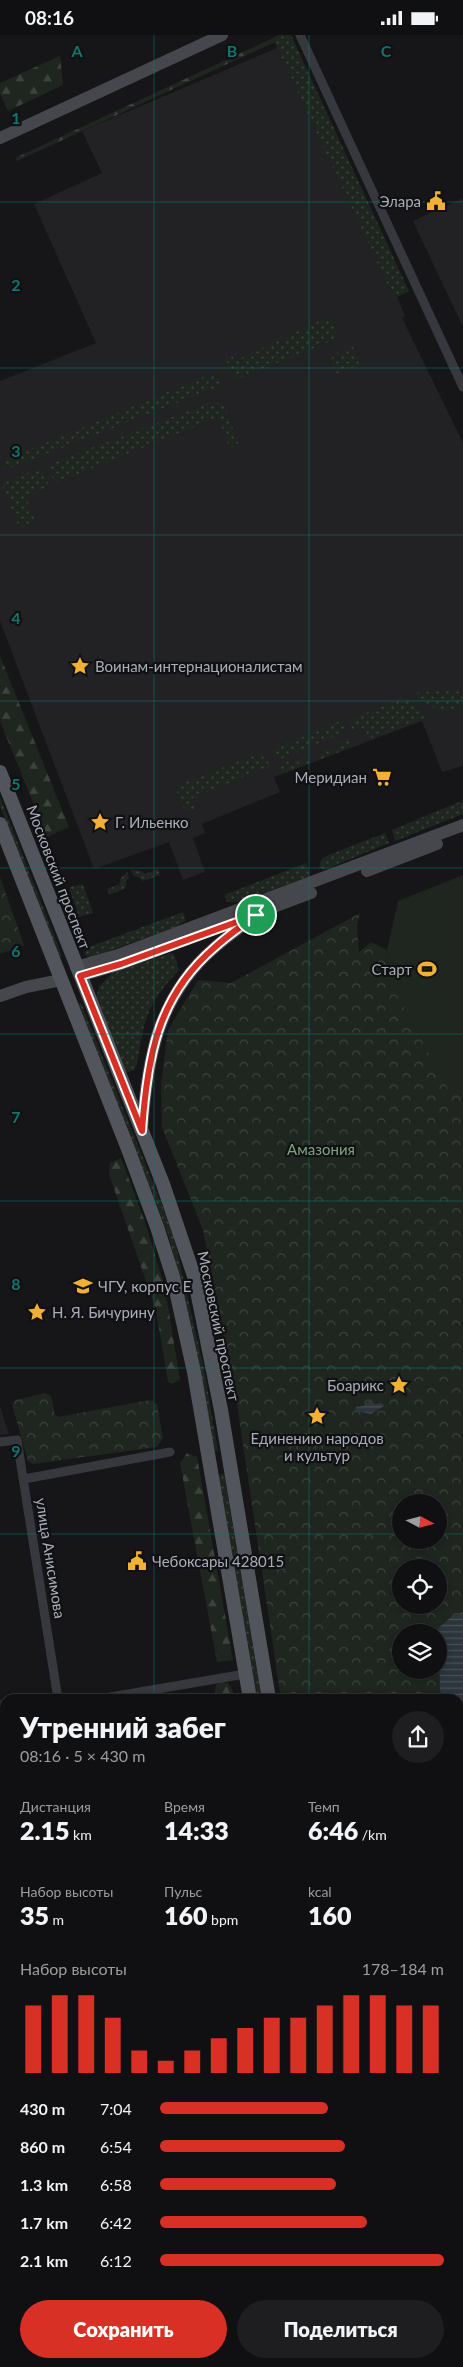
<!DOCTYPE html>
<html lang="ru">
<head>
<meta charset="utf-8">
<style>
	:root { --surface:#101012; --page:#1e1e20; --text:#f1f3f6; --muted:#9c9d9f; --line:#303032; --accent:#d93025 }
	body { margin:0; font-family:Lato,sans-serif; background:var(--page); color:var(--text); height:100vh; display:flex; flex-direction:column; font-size:19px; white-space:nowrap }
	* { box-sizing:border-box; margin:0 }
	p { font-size:16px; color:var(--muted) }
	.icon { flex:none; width:28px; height:28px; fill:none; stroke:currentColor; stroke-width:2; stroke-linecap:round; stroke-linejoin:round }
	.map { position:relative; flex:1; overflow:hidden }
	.panel { position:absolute; left:0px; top:1659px; width:464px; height:674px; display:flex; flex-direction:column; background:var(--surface); border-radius:15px 15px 0 0; box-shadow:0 2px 8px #0003,0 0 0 1px var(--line) }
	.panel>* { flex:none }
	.needle { width:32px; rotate:97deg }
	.fabs { position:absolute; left:392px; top:1459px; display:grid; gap:10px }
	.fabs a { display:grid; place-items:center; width:55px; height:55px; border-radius:50%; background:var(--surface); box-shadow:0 2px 8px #0003,0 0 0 1px var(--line); font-size:25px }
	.pin { position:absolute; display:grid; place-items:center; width:42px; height:42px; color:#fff; margin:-21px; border:2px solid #fff; border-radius:50%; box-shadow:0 1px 5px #0007 }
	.round { display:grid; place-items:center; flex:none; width:52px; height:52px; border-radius:26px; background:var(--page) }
	.overview { display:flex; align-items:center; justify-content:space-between; height:85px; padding:0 20px }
	h1 { font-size:28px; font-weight:800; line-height:38px }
	.metrics { display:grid; grid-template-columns:repeat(3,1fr); gap:8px; height:85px; padding:5px 20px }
	.metrics div { display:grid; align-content:center }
	.metrics b { font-size:25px; font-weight:800 }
	.metrics small { font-size:14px; font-weight:400 }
	.metrics p { font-size:14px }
	.chart { height:140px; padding:10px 20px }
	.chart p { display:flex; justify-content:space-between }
	.chart svg { width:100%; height:90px; margin-top:5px; stroke:var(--accent); stroke-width:6 }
	.primary-button { display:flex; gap:10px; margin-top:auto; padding:10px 20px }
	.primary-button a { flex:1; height:58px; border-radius:30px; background:var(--accent); color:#fff; font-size:20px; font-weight:800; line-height:58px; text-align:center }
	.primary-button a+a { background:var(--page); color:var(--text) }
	ul { padding:0 20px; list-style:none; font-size:16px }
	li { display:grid; grid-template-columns:80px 60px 1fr; align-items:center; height:38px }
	li i { height:12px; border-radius:6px; background:var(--accent) }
	.status { display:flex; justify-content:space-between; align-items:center; height:35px; padding:0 25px; background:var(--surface); direction:ltr }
	.status svg { height:14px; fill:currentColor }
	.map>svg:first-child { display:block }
	.built { fill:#222225 }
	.grass { fill:url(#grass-dots) }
	.forest { fill:url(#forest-firs) }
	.park { fill:url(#park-crowns); fill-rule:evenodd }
	.pitch { fill:#1e261f }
	.water { fill:url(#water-rules) }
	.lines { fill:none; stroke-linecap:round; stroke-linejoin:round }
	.street { stroke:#37383d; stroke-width:9 }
	.secondary { stroke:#45474d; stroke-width:12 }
	.primary { stroke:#53555c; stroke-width:14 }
	.route-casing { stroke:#fff; stroke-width:10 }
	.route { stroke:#d93025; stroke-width:6 }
	.grid { fill:none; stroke:#0f766e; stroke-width:1; stroke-opacity:0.55 }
	.labels { text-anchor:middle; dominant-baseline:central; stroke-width:4.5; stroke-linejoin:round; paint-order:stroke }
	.poi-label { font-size:15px; fill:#a8adb8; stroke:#111113; text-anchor:start }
	.street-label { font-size:15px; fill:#a8adb8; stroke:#111113 }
	.park-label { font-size:15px; fill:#7fa381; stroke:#111113 }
	.grid-label { font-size:16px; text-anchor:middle; font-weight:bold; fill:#0f766e; stroke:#111113; stroke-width:4.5; stroke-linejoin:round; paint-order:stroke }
</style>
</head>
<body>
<div class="status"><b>08:16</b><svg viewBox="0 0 49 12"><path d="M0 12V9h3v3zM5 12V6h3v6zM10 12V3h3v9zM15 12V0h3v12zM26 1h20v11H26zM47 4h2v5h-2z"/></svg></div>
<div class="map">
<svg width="463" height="2332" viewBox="0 0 463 2332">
	<defs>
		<pattern id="grass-dots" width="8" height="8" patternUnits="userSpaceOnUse" patternTransform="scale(1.25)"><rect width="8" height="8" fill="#1e261f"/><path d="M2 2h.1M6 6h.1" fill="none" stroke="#3c433d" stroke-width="1.8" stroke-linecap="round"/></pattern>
		<pattern id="forest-firs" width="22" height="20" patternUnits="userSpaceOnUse" patternTransform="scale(1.25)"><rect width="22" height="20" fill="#1e261f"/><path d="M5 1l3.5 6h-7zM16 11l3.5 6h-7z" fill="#3c433d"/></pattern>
		<pattern id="park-crowns" width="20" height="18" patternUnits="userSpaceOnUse" patternTransform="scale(1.25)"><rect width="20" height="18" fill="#1e261f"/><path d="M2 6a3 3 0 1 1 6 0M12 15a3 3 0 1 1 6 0" fill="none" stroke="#3c433d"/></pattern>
		<pattern id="water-rules" width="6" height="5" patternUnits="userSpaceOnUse" patternTransform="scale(1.25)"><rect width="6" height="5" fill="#2c353c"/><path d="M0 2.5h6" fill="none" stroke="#485056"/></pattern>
	</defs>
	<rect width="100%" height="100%" fill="#161618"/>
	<!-- built -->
	<g class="built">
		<path d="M 277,13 L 392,258 L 395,257 L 405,281 L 402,283 L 463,408 L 463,731 L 442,737 L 422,686 L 274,742 L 280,757 L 202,789 L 205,798 L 193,803 L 205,837 L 183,845 L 169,807 L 94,834 L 0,586 L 0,346 L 96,308 L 34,169 L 102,138 L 82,96 Z"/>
		<path d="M 463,163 L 463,292 L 413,186 Z"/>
		<path d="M 0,1371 L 9,1399 L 0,1400 Z"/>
		<path d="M 5,2203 L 5,2328 L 163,2328 L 147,2332 L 3,2332 L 0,2318 L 0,2204 Z"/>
	</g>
	<!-- grass -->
	<g class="grass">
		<path d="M 279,0 L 291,0 L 409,256 L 397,262 L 395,258 L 392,259 L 277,13 L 273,3 Z"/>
		<path d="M 330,281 L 338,303 L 235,345 L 225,322 L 232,320 L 235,326 Z"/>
		<path d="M 353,312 L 361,329 L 335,339 L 331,324 L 335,319 Z"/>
		<path d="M 216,337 L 222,350 L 5,435 L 3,432 L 7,424 Z"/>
		<path d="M 212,367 L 224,370 L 239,410 L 230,413 L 218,382 L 55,448 L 48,431 L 52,428 Z"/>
		<path d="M 38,434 L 42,435 L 49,451 L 25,461 L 36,487 L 23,492 L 18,490 L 3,453 L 4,447 Z"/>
		<path d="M 463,655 L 463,670 L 443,678 L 413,661 L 419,657 Z"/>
		<path d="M 404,663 L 430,681 L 369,704 L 366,696 L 361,692 L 352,694 L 349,685 Z"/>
		<path d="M 343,685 L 346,694 L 343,698 L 280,724 L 275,723 L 272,715 Z"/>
		<path d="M 349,703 L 352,712 L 282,739 L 279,730 L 288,726 L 292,730 L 304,723 L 311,727 L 321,723 L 322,715 L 338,713 L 339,706 Z"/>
		<path d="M 258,719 L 265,721 L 270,731 L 192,763 L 195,773 L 185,777 L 175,751 Z"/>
		<path d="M 0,762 L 62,921 L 59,922 L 0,771 Z"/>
		<path d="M 459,767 L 463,768 L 463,779 L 395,806 L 392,795 Z"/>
		<path d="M 385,798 L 389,808 L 324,835 L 319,833 L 321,825 L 326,821 Z"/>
		<path d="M 306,828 L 310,841 L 240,867 L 227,867 L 224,860 Z"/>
		<path d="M 158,834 L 160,840 L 143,846 L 139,842 L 134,841 L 131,835 L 142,836 L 145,839 Z"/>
		<path d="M 127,837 L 129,843 L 126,846 L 126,853 L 109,860 L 107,854 L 120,849 L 120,844 Z"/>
		<path d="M 83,849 L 93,878 L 79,882 L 69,852 Z"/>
		<path d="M 183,877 L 186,885 L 176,892 L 89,923 L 84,919 L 86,913 Z"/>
		<path d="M 170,918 L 174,919 L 179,935 C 162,953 148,971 143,996 C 140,1009 139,1022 135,1035 L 128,1037 L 125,1035 L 96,963 L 99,952 L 112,938 Z"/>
		<path d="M 81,968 L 173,1198 L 204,1334 L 218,1416 L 214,1416 L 187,1273 L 168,1199 L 78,969 Z"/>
		<path d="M 224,1439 L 262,1664 L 257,1664 L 218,1440 Z"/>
	</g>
	<!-- forest -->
	<g class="forest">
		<path d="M 273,3 L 275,7 L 17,126 L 15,123 Z"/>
		<path d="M 60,21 L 63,50 L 8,76 L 0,59 L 0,48 Z"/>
		<path d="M 0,621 L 69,792 L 47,802 L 0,686 Z"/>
		<path d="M 121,1123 L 145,1187 L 165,1253 L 180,1345 L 172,1349 L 168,1347 L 156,1275 L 109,1139 L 110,1128 Z"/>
		<path d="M 187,1418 L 197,1422 L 233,1625 L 217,1627 L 180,1428 Z"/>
		<path d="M 221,1647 L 228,1648 L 233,1656 L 234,1664 L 214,1664 L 216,1650 Z"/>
		<path d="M 459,2164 L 463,2165 L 463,2214 L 459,2214 Z"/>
		<path d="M 245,2328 L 301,2328 L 302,2332 L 246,2332 Z"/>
		<path d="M 380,2328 L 437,2328 L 436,2332 L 382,2332 Z"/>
	</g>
	<!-- park -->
	<g class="park">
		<path d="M 0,842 L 24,910 L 0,919 Z"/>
		<path d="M 360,878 L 357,891 L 359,917 L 371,907 L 387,915 L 394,953 L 450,1056 L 463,1052 L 463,1731 L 459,1726 L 459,1664 L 281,1664 L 235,1356 L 203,1195 L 162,1092 L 161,1049 L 168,995 L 198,945 L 231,948 ZM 401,1468 L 439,1468 L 439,1505 L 401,1505 ZM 401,1532 L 439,1532 L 439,1570 L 401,1570 ZM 401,1598 L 439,1598 L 439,1635 L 401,1635 Z"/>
		<path d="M 45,1358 L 51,1361 L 55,1380 L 58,1382 L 150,1365 L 157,1369 L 163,1403 L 157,1412 L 33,1429 L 28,1426 L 12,1369 L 16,1365 Z"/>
	</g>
	<!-- pitch -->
	<path class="pitch" d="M 463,840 L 463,1052 L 450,1057 L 393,953 L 387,915 L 398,866 Z"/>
	<!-- water -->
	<g class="water">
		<path d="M 369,1366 L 375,1369 L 382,1368 L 384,1371 L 371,1379 L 355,1376 L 356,1372 L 363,1371 Z"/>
		<path d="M 463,1577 L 463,1669 L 459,1668 L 459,1664 L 445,1662 L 440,1656 L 439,1598 L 435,1597 L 451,1582 Z"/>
	</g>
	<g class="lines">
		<!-- street -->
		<g class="street">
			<path d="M 300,0 L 463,352"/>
			<path d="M 0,1407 L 17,1405 L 58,1664"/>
			<path d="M 24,1444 L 170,1417"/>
			<path d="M 99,1664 L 245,1639"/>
			<path d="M 0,1681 L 5,1680"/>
			<path d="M 459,1807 L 463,1804"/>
			<path d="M 459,2223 L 463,2224"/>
		</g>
		<!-- secondary -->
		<g class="secondary">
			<path d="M 0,103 L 222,0"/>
			<path d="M 367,836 L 437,809"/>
			<path d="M 76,932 L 118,920 L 463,790"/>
			<path d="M 80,941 L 121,929 L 311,858"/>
			<path d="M 0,961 L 26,952 L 61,945"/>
			<path d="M 142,1096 C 147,1024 157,963 214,913 C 224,904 236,896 247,887"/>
		</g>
		<!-- primary -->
		<g class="primary">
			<path d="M 0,737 L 163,1149 L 194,1241 L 221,1375 L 269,1664"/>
			<path d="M 0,789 L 128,1114 L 157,1192 L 173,1242 L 194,1337 L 250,1664"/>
			<path d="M 352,2328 L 363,2332"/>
		</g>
	</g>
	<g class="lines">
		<!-- route casing -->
		<g class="route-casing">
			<path id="route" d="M 256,880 C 242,891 227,901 214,913 C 157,962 147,1024 142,1096 L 80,941 L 121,929 Z"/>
		</g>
		<!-- route -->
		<use href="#route" class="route"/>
	</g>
	<!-- grid -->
	<path class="grid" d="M 154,0 L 154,1664M 309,0 L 309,1664M 0,167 L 463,167M 0,333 L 463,333M 0,500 L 463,500M 0,666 L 463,666M 0,833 L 463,833M 0,999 L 463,999M 0,1166 L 463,1166M 0,1333 L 463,1333M 0,1499 L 401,1499M 439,1499 L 463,1499M 0,1666 L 5,1666M 459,1666 L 463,1666M 0,1832 L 5,1832M 459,1832 L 463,1832M 0,1999 L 5,1999M 459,1999 L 463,1999M 0,2165 L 5,2165M 459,2165 L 463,2165M 154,2328 L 154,2332M 309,2328 L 309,2332"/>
	<!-- icons -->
	<defs>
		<g id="civic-bare" transform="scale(1.5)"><path d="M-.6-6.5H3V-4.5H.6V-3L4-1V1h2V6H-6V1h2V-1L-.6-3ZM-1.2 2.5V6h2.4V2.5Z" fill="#f2b134" stroke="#111113" stroke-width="2.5" paint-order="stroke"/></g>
		<g id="sight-bare" transform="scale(1.5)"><path d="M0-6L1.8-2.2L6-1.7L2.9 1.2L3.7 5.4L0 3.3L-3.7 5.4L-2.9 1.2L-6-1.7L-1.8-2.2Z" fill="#f2b134" stroke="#111113" stroke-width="2.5" paint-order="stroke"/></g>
		<g id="supermarket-bare" transform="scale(1.5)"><path d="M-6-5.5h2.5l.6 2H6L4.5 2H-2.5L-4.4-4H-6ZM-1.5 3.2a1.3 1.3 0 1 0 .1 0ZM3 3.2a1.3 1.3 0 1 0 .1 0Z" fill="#f2b134" stroke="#111113" stroke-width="2.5" paint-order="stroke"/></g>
		<g id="stadium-bare" transform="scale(1.5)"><path d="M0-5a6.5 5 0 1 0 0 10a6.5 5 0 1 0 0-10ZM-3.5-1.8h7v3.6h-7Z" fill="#f2b134" stroke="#111113" stroke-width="2.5" paint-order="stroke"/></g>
		<g id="university-bare" transform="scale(1.5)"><path d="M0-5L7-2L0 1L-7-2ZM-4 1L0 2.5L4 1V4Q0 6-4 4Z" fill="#f2b134" stroke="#111113" stroke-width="2.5" paint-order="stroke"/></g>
	</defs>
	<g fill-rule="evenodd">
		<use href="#civic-bare" x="436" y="166"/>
		<use href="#sight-bare" x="80" y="631"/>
		<use href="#supermarket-bare" x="382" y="742"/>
		<use href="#sight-bare" x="100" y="787"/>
		<use href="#stadium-bare" x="427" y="934"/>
		<use href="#university-bare" x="83" y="1251"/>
		<use href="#sight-bare" x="37" y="1277"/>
		<use href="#sight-bare" x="399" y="1350"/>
		<use href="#sight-bare" x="317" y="1381"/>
		<use href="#civic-bare" x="137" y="1526"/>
	</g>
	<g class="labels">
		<!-- poi labels -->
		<g class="poi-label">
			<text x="421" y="166" text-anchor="end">Элара</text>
			<text x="95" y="631">Воинам-интернационалистам</text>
			<text x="367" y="742" text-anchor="end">Меридиан</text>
			<text x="115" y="787">Г. Ильенко</text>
			<text x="412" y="934" text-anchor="end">Старт</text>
			<text x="98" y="1251">ЧГУ, корпус Е</text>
			<text x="52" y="1277">Н. Я. Бичурину</text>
			<text x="384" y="1350" text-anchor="end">Боарикс</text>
			<text x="317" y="1403" text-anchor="middle">Единению народов<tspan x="317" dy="17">и культур</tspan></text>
			<text x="152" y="1526">Чебоксары 428015</text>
		</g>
		<!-- street labels -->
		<g class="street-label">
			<text transform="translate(59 842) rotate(69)">Московский проспект</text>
			<text transform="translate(219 1291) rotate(78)">Московский проспект</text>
			<text transform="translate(51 1523) rotate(81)">улица Анисимова</text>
		</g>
		<!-- park labels -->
		<g class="park-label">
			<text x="321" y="1114">Амазония</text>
		</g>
	</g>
	<g class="grid-label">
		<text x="77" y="22">A</text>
		<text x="232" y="22">B</text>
		<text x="386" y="22">C</text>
		<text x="16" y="89">1</text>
		<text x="16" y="256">2</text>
		<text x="16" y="422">3</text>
		<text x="16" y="589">4</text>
		<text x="16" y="755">5</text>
		<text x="16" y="922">6</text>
		<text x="16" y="1088">7</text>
		<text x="16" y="1255">8</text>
		<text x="16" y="1422">9</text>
	</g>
</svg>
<div class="fabs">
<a><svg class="needle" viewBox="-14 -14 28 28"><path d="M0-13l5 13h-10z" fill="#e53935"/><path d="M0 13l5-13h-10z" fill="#9c9d9f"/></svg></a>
<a><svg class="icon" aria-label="locate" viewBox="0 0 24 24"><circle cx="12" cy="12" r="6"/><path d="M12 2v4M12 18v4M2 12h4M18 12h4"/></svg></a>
<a><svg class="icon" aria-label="layers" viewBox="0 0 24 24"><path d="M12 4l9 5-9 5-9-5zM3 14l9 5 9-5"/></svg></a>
</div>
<div class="pin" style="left:256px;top:880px;background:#1e9e55"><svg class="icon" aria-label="arrive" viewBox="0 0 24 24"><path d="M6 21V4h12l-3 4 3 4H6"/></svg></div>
<section class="panel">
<div class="overview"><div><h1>Утренний забег</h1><p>08:16 · 5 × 430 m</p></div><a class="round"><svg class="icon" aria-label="share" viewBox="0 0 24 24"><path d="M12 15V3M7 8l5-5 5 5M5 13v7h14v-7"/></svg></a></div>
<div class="metrics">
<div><p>Дистанция</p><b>2.15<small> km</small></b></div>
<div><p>Время</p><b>14:33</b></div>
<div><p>Темп</p><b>6:46<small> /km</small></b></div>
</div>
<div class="metrics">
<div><p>Набор высоты</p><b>35<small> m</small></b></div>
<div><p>Пульс</p><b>160<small> bpm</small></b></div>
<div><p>kcal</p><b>160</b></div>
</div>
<div class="chart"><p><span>Набор высоты</span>178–184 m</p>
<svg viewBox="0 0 160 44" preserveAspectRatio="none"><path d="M5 44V11M15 44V6M25 44V6M35 44V17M45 44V33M55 44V38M65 44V33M75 44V27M85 44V22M95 44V17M105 44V17M115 44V11M125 44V6M135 44V6M145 44V11M155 44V11"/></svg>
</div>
<ul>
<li><b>430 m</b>7:04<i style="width:59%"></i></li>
<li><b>860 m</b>6:54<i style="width:65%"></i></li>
<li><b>1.3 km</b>6:58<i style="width:62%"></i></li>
<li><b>1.7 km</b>6:42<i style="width:73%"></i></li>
<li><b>2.1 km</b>6:12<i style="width:100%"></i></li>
</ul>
<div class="primary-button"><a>Сохранить</a><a>Поделиться</a></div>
</section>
</div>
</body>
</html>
